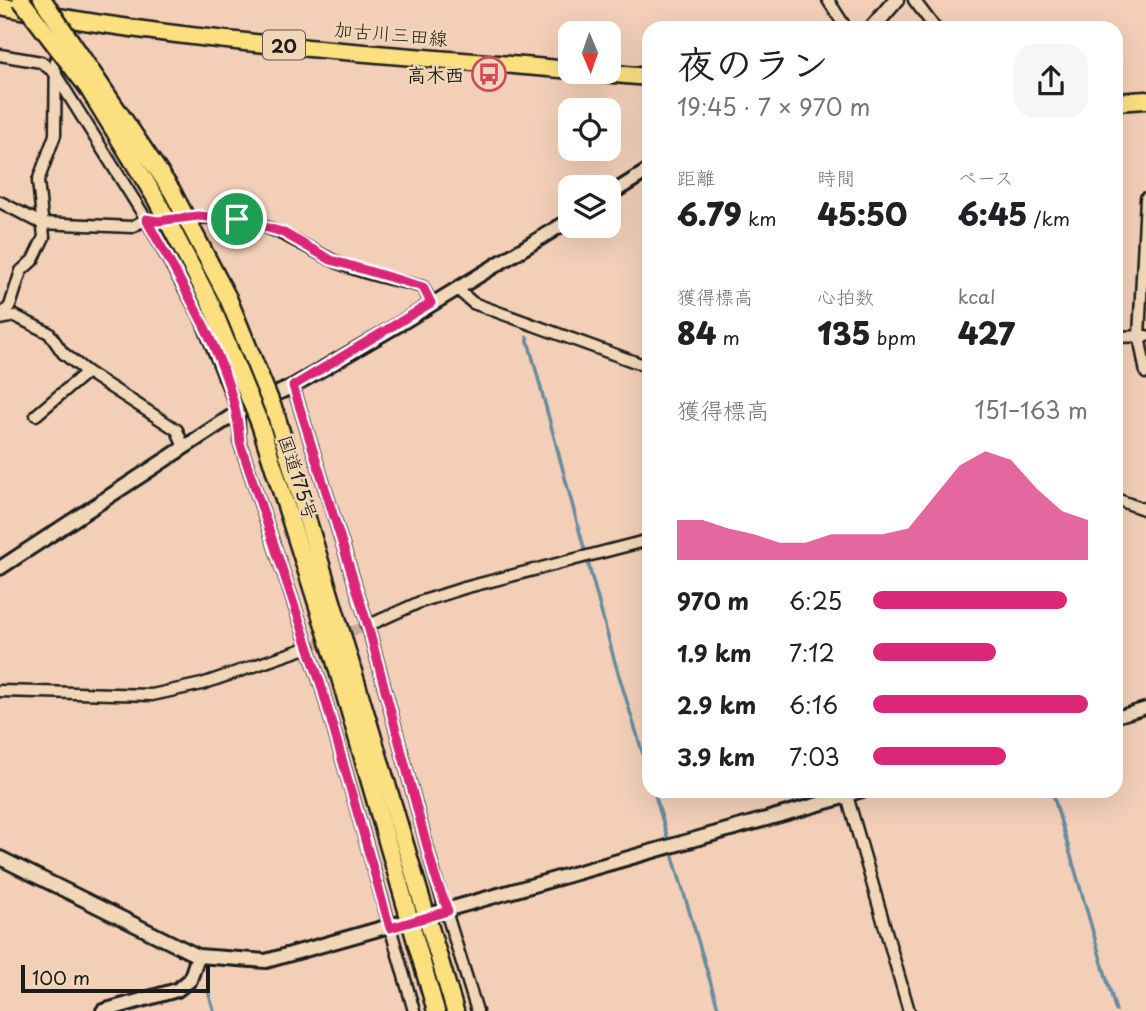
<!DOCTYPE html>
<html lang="ja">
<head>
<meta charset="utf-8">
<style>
	:root { --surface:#fff; --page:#f6f6f6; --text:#202124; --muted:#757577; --accent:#db2777 }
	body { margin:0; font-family:"Playpen Sans","Klee One",sans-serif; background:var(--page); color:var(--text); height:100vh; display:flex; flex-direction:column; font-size:26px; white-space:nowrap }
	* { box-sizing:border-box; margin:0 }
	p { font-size:23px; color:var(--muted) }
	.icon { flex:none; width:38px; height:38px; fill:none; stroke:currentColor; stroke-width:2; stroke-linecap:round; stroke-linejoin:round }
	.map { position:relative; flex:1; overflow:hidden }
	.panel { position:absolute; left:642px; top:21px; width:481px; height:777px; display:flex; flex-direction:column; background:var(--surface); border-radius:21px; box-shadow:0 7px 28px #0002 }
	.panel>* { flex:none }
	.needle { width:46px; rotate:178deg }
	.buttons { position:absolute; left:558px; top:21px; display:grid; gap:14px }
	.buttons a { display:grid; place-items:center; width:63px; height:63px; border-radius:14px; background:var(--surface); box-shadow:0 7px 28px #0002; font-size:35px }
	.scale { position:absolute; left:21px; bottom:18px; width:189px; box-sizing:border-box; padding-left:7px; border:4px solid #1c1c1c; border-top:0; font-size:19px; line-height:24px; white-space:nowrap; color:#1c1c1c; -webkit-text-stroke:5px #f1d7b8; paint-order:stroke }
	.pin { position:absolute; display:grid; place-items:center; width:60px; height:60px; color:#fff; margin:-30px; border:4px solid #fff; border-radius:50%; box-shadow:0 2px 7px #0007 }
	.round { display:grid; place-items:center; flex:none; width:74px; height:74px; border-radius:21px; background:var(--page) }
	.headline { display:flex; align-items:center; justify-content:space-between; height:119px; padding:0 35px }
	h1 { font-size:38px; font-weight:800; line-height:52px }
	.metrics { display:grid; grid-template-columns:repeat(3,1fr); gap:10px; height:119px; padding:7px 35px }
	.metrics div { display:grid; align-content:center }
	.metrics b { font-size:30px; font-weight:800 }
	.metrics small { font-size:19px; font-weight:400 }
	.metrics p { font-size:19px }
	.chart { height:196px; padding:14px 35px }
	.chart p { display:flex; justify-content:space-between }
	.chart svg { width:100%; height:126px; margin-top:7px; fill:var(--accent); opacity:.7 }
	ul { padding:0 35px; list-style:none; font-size:23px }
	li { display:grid; grid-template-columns:112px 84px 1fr; align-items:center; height:52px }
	li i { height:18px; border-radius:9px; background:var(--accent) }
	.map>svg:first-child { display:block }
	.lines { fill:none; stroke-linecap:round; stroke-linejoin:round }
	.stream { stroke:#668ca0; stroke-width:3.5 }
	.minor-tunnel { stroke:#c8ab99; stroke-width:10; stroke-dasharray:10 5; stroke-linecap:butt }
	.minor-casing { stroke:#1c1c1c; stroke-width:15 }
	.tertiary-casing { stroke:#1c1c1c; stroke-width:18 }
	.secondary-casing { stroke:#1c1c1c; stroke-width:19 }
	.primary-casing { stroke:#1c1c1c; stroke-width:21 }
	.trunk-casing { stroke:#1c1c1c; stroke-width:21 }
	.minor { stroke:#f1d7b8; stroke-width:10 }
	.tertiary { stroke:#f1d7b8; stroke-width:12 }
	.secondary { stroke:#f1d7b8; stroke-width:14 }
	.primary { stroke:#fce080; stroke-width:16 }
	.trunk { stroke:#fce080; stroke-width:16 }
	.trunk-bridge-casing { stroke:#1c1c1c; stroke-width:21; stroke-linecap:butt }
	.trunk-bridge { stroke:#fce080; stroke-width:16 }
	.route-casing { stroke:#fff; stroke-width:14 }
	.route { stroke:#db2777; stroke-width:9 }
	.labels { text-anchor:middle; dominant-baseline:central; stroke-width:5; stroke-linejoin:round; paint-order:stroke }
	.shield { fill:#f1d7b8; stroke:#5c544b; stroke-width:2 }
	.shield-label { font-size:18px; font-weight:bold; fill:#1c1c1c }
	.street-label { font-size:19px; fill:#1c1c1c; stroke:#f1d7b8 }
	.poi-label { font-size:19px; font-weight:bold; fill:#1c1c1c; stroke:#f1d7b8; text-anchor:end }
</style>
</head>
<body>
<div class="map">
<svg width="1146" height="1011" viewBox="0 0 1146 1011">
	<rect width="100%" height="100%" fill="#f3cfb8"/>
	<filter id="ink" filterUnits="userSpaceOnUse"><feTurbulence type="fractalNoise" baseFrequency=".0143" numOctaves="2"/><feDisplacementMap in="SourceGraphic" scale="14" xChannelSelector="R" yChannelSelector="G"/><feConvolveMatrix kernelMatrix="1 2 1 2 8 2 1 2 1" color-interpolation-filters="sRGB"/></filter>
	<g filter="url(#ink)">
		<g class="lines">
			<!-- stream -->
			<g class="stream">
				<path d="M 527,337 L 614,659 L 649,774"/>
				<path d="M 654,791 L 669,843"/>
				<path d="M 1052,791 L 1116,1011"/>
				<path d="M 671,850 L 719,1011"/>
				<path d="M 208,991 L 214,1011"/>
			</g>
			<!-- minor-tunnel -->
			<path class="minor-tunnel" d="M 309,647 L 367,626"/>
			<!-- minor casing -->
			<g class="minor-casing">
				<g id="minor">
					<path d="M 828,0 L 846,28"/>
					<path d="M 914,0 L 935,28"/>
					<path d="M 0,55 L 41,62 L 54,72 L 146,219 L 200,317 L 238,412 L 240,443 L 321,685 L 414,1011"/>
					<path d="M 1146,198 L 1139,336 L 1146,373"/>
					<path d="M 0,202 L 41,223 L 132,227 L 146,219 C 175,225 206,213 237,219 C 272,225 298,243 330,259 C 358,273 392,279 423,287 L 431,303"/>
					<path d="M 457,289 L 473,303 L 649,367"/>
					<path d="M 0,317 L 10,306 L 21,271 L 33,260 L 44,237 L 38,181 L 55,135 L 56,46"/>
					<path d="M 0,319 L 15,316 L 49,333 L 63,353 L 87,372 L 177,430 L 184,448"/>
					<path d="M 1116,337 L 1146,336"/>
					<path d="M 293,386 L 368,626 L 435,876 L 477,1011"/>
					<path d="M 36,415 L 87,372"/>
					<path d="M 1116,499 L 1146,510"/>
					<path d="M 367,626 L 420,602 L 464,588 L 649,540"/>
					<path d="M 0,691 L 152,695 L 202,684 L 309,647"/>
					<path d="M 1116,717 L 1146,708"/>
					<path d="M 846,792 L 909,1011"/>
					<path d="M 847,796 L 864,791"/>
				</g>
			</g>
			<!-- tertiary casing -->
			<g class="tertiary-casing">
				<g id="tertiary">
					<path d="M 609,195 L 649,170"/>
					<path d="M 0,568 L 238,412 L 293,386 L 398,325 L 570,220"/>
					<path d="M 0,858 L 198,956 L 266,961 L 847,796"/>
					<path d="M 103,1011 L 177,990 L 190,980 L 198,956"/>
				</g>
			</g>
			<!-- secondary casing -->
			<g class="secondary-casing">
				<path id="secondary" d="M 872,28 L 896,0"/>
			</g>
			<!-- primary casing -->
			<g class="primary-casing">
				<g id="primary">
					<path d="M 0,6 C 188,44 380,53 570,70"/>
					<path d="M 590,72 L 649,77"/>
					<path d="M 1116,102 L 1146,100"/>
				</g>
			</g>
			<!-- trunk casing -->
			<g class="trunk-casing">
				<g id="trunk">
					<path d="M 276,415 L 455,1011"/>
					<path d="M 260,424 L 334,657 L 436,1011"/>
				</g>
			</g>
			<!-- minor -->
			<use href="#minor" class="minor"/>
			<!-- tertiary -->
			<use href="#tertiary" class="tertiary"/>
			<!-- secondary -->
			<use href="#secondary" class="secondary"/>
			<!-- primary -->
			<use href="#primary" class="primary"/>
			<!-- trunk -->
			<use href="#trunk" class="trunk"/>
			<!-- trunk-bridge casing -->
			<g class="trunk-bridge-casing">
				<g id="trunk-bridge">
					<path d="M 21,0 L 88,88 L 155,197 L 210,302 L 260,424"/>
					<path d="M 43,0 L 172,191 L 228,298 L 276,415"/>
				</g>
			</g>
			<!-- trunk-bridge -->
			<use href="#trunk-bridge" class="trunk-bridge"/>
		</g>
	</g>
	<g class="lines" filter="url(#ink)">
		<!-- route casing -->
		<g class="route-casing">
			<path id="route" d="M 198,216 L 237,219 L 282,232 L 331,260 L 423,287 L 431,303 L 293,386 L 368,626 L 435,876 L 448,911 L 390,928 L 321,685 L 240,443 C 236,367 182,286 146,219 L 158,221 Z"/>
		</g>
		<!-- route -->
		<use href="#route" class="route"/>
	</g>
	<!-- icons -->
	<defs>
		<g id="bus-ring" transform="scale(1.75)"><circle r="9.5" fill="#f1d7b8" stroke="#d1495b" stroke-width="1.5"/><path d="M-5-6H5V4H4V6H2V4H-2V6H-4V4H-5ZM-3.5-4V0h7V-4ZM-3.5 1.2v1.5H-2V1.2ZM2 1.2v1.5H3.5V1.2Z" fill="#d1495b"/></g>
	</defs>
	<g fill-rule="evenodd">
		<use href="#bus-ring" x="489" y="74"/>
	</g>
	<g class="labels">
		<!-- shield labels -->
		<rect class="shield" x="263" y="30.5" width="42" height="29" rx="5"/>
		<g class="shield-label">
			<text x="284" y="45">20</text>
		</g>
		<!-- street labels -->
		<g class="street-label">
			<text transform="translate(391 33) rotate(5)">加古川三田線</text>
			<text transform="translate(299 477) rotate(72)">国道175号</text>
		</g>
		<!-- poi labels -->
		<g class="poi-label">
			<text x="464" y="74">高木西</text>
		</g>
	</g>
</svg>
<div class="buttons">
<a><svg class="needle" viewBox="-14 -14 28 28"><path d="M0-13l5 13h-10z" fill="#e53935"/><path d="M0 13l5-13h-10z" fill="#757577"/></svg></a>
<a><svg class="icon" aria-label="locate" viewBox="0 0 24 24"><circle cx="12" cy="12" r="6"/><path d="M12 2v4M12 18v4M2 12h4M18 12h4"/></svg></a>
<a><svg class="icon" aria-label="layers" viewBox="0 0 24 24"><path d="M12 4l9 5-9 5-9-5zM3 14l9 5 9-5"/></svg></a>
</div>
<div class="scale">100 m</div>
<div class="pin" style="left:237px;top:219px;background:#1e9e55"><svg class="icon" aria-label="arrive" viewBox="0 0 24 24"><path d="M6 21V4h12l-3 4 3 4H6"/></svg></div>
<section class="panel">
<div class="headline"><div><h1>夜のラン</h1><p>19:45 · 7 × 970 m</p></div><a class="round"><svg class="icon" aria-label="share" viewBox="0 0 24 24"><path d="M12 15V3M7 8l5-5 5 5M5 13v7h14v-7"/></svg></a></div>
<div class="metrics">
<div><p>距離</p><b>6.79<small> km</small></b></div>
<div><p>時間</p><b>45:50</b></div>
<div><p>ペース</p><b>6:45<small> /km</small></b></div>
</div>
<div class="metrics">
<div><p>獲得標高</p><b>84<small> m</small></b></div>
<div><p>心拍数</p><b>135<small> bpm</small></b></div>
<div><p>kcal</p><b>427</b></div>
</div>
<div class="chart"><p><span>獲得標高</span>151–163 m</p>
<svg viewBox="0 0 160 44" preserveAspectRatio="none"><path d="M0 44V30L10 30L20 33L30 35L40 38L50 38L60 35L70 35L80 35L90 33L100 22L110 11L120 6L130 9L140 19L150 27L160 30V44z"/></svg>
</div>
<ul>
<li><b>970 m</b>6:25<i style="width:90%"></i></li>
<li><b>1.9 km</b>7:12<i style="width:57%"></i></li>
<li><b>2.9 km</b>6:16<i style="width:100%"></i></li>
<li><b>3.9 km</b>7:03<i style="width:62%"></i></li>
</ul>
</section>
</div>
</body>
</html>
